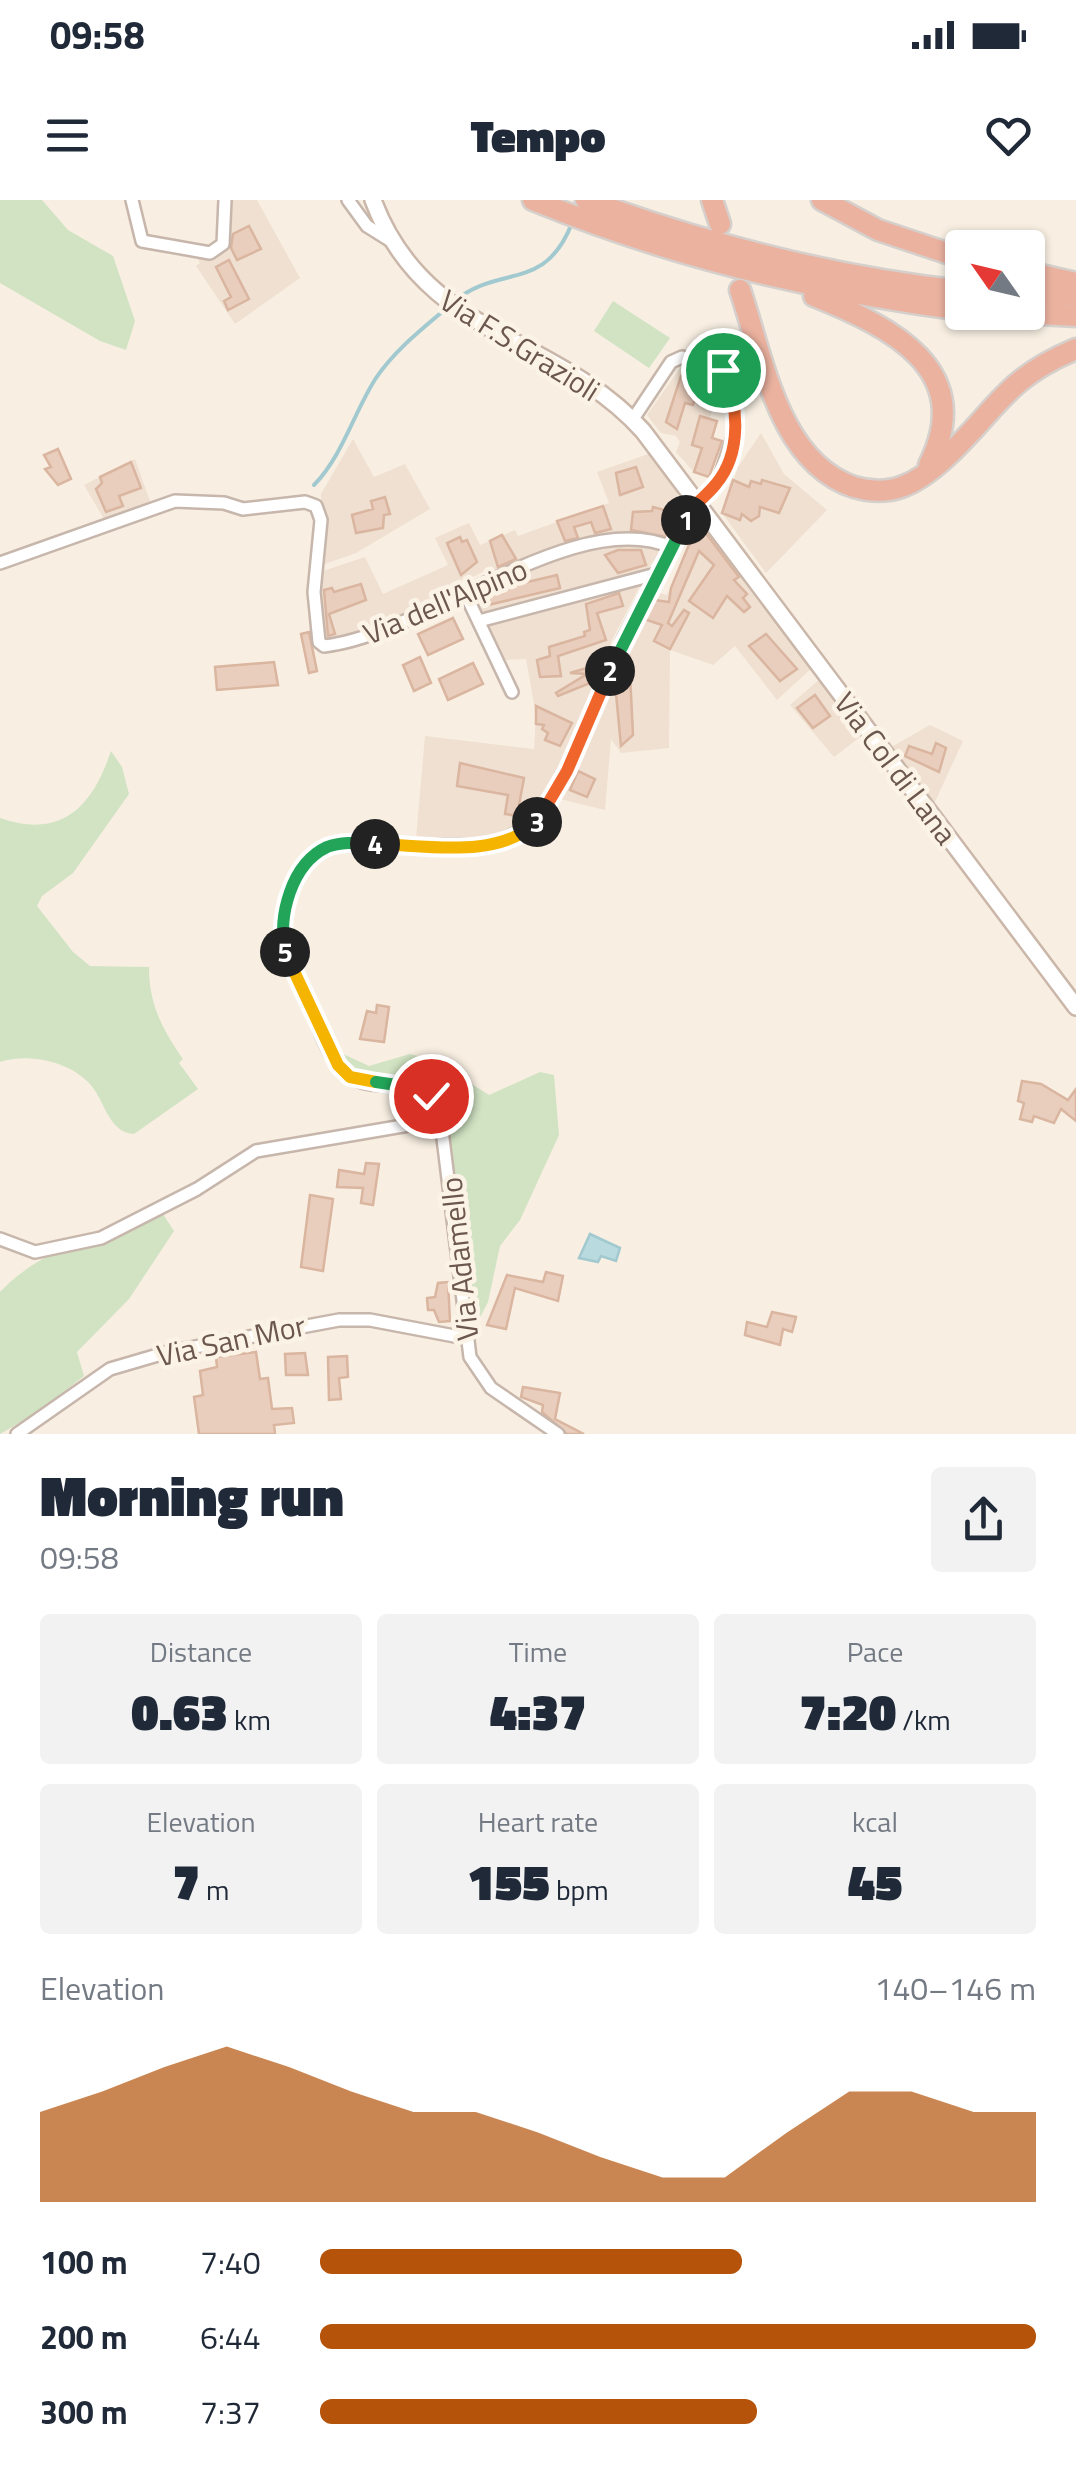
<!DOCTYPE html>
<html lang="en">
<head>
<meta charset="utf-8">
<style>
	:root { --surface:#fff; --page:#f2f2f3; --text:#1f2937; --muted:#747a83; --accent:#b45309 }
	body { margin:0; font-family:"Titillium Web",sans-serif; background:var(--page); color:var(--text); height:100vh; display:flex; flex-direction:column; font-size:38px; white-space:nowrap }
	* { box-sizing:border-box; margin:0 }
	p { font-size:32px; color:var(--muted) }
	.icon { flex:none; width:55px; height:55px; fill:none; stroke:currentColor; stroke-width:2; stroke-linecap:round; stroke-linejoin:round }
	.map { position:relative; height:1234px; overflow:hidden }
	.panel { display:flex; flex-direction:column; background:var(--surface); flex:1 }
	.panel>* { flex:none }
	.needle { width:65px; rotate:304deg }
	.buttons { position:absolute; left:945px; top:30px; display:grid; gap:20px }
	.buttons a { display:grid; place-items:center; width:100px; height:100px; border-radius:10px; background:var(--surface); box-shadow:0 2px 8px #0004; font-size:50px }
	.pin { position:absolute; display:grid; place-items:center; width:85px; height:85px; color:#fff; margin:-42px; border:5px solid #fff; border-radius:50%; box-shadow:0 2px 10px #0007 }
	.km { position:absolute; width:50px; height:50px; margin:-25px; border-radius:50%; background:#222; color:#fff; font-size:28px; line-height:50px; text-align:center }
	.round { display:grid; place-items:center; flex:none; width:105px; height:105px; border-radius:10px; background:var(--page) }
	.headline { display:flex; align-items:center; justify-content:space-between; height:170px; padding:0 40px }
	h1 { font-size:55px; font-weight:800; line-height:75px }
	.figures { display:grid; grid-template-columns:repeat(3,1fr); gap:15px; height:170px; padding:10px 40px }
	.figures div { display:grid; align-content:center; border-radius:10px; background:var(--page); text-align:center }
	.figures b { font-size:50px; font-weight:800 }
	.figures small { font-size:28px; font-weight:400 }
	.figures p { font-size:28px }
	.chart { height:280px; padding:20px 40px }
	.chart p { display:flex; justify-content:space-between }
	.chart svg { width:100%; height:180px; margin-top:10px; fill:var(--accent); opacity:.7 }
	ul { padding:0 40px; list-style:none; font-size:32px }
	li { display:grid; grid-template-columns:160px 120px 1fr; align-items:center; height:75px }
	li i { height:25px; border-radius:12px; background:var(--accent) }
	.status { display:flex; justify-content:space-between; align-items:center; height:70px; padding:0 50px; background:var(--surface); direction:ltr }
	.status svg { height:28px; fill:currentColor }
	header { display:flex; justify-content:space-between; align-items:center; height:130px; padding:0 40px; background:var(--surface); font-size:45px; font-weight:800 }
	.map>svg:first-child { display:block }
	.residential { fill:#efe0d1 }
	.green { fill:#d1e3c3 }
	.water { fill:#b9dade; stroke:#a1c9cf; stroke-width:2.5 }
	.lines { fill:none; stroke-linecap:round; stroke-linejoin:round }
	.stream { stroke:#a1c9cf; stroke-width:4 }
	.building { fill:#eacebd; stroke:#dab5a0; stroke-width:2.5 }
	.street-casing { stroke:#c7b6ab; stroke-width:16 }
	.secondary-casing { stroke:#cab7a9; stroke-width:20 }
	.highway-casing { stroke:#d6d0cd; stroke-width:25 }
	.street { stroke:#fff; stroke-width:11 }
	.secondary { stroke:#fff; stroke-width:15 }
	.highway { stroke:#ebb2a0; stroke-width:20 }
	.split-1-casing { stroke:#fff; stroke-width:20 }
	.split-2-casing { stroke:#fff; stroke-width:20 }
	.split-3-casing { stroke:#fff; stroke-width:20 }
	.split-4-casing { stroke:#fff; stroke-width:20 }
	.split-5-casing { stroke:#fff; stroke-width:20 }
	.split-6-casing { stroke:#fff; stroke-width:20 }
	.split-7-casing { stroke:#fff; stroke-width:20 }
	.split-1 { stroke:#f0652b; stroke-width:12 }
	.split-2 { stroke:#22a559; stroke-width:12 }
	.split-3 { stroke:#f0652b; stroke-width:12 }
	.split-4 { stroke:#f5b400; stroke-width:12 }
	.split-5 { stroke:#22a559; stroke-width:12 }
	.split-6 { stroke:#f5b400; stroke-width:12 }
	.split-7 { stroke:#22a559; stroke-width:12 }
	.labels { text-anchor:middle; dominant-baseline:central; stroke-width:9; stroke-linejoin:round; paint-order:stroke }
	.street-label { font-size:30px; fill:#6c574c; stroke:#fcf3e7 }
</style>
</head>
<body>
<div class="status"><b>09:58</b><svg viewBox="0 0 49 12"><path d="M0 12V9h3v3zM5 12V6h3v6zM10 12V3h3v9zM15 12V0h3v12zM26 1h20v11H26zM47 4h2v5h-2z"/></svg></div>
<header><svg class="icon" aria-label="menu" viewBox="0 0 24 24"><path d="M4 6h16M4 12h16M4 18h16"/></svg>Tempo<svg class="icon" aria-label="heart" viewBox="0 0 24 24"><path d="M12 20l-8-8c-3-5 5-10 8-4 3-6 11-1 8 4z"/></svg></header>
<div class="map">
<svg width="1076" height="1234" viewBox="0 0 1076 1234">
	<rect width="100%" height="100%" fill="#f8efe2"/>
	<!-- residential -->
	<g class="residential">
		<path d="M 226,0 L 257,0 L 300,78 L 235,124 L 196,66 L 200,63 L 197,58 L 218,49 Z"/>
		<path d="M 683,164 L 718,174 L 720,180 L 710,218 L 717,221 L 712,238 L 706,237 L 694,272 L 676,252 L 680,242 L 676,236 L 661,233 L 647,215 Z"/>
		<path d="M 761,233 L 784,274 L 827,310 L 766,373 L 722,313 L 738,267 Z"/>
		<path d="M 353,239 L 374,277 L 405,264 L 430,309 L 356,353 L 322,365 L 321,294 Z"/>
		<path d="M 651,253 L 676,284 L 678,300 L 668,338 L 632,335 L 495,376 L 490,368 L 467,380 L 470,387 L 380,430 L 323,442 L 317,373 L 365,357 L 383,394 L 448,365 L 435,338 L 469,323 L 480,345 L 515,330 L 518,336 L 609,303 L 597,272 Z"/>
		<path d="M 135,259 L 151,304 L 104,319 L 84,285 Z"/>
		<path d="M 698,321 L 710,326 L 812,468 L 777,500 L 735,446 L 713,465 L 670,450 L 669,548 L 621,553 L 611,539 L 605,610 L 560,599 L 641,418 L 656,392 L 667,395 Z"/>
		<path d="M 634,343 L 657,347 L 659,353 L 647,370 L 484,416 L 475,394 L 591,346 Z"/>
		<path d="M 642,382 L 611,442 L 605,475 L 534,618 L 499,641 L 416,638 L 425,536 L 534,549 L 536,515 L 526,459 L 504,460 L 488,423 Z"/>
		<path d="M 820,479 L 860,537 L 834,557 L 790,505 Z"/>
		<path d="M 930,525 L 963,541 L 933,606 L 896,558 L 893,546 Z"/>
	</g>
	<!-- green -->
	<g class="green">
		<path d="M 0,0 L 42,0 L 68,30 L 113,56 L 135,121 L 126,150 L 100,141 L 0,83 Z"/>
		<path d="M 613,101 L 670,138 L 649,168 L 594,131 Z"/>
		<path d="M 111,551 L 122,567 L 129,594 L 73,673 L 42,696 L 37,706 L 73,752 L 90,766 L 149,767 C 149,804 162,829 183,859 L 179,863 L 198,889 L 134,934 C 107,932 105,899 89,883 C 68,861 27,853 0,862 L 0,618 C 63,640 93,605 111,551 Z"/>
		<path d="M 339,852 L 369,866 L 410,854 L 434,860 L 489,895 L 540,872 L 554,875 L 559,935 L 520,1020 L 500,1046 L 488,1102 L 473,1131 L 463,1132 L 434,899 L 359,878 L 332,855 Z"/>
		<path d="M 161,1011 L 174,1031 L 129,1099 L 77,1152 L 84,1176 L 38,1212 L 0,1234 L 0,1092 C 43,1047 104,1032 161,1011 Z"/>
	</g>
	<!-- water -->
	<path class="water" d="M 590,1034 L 620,1048 L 616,1061 L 601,1056 L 598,1062 L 579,1058 Z"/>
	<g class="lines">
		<!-- stream -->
		<g class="stream">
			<path d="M 455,101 C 499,64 545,93 572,23"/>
			<path d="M 314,285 C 343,255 354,212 376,178 C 395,150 422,129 448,107"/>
		</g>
	</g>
	<!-- building -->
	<g class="building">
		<path d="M 249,26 L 261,49 L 237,60 L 231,48 L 233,34 Z"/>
		<path d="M 229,60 L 249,99 L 228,110 L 224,101 L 231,97 L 216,67 Z"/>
		<path d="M 681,176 L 719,190 L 717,196 L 697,191 L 693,205 L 685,203 L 677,229 L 666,222 Z"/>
		<path d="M 700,216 L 717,221 L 712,238 L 722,241 L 709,277 L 694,272 L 702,248 L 692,245 Z"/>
		<path d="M 58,249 L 71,279 L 58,285 L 45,269 L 51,267 L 44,255 Z"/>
		<path d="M 131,262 L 141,288 L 119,296 L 123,306 L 106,312 L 96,289 L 102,283 L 100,277 Z"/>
		<path d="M 636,267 L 643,287 L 620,295 L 616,273 Z"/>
		<path d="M 733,280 L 749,287 L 751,281 L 761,284 L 762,280 L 790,288 L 779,313 L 760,307 L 759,316 L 751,321 L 742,314 L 740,320 L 722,313 Z"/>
		<path d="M 385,297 L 390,314 L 384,315 L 383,328 L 356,333 L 352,315 L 373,309 L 371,301 Z"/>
		<path d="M 603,306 L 611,329 L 595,333 L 591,322 L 574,327 L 578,338 L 565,341 L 557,321 Z"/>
		<path d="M 653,307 L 675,313 L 666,337 L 631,330 L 633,312 L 652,311 Z"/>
		<path d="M 698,323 L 739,377 L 734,380 L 747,394 L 743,398 L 750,407 L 744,412 L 727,396 L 713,418 L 689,401 L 714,365 L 699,351 L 668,423 L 672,426 L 684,410 L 689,413 L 670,449 L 654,441 L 662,425 L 644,419 L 655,400 L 669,402 L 671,388 Z"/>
		<path d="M 502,335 L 516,359 L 498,367 L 490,341 Z"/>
		<path d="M 460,337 L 462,342 L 467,340 L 477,362 L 461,375 L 447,343 Z"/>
		<path d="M 618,350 L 641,350 L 646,365 L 618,373 L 605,355 Z"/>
		<path d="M 557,375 L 560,388 L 484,406 L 482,396 L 493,390 Z"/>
		<path d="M 361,384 L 366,400 L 329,414 L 335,434 L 328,436 L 324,390 L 332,388 L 334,392 Z"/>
		<path d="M 619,393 L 623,406 L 597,413 L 606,440 L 558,456 L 561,476 L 540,477 L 537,460 L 550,456 L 549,447 L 585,436 L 584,432 L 590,430 L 586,404 Z"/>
		<path d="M 453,418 L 463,439 L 428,455 L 418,434 Z"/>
		<path d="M 309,432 L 317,471 L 309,473 L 301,434 Z"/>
		<path d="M 766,434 L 797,469 L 780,481 L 749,446 Z"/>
		<path d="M 629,454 L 633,535 L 621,546 L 615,483 Z"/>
		<path d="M 420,457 L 431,483 L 414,491 L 403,465 Z"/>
		<path d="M 274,462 L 278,485 L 217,490 L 215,467 Z"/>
		<path d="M 473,463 L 483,484 L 448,500 L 439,479 Z"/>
		<path d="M 603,463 L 595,481 L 558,496 L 556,493 L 587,474 L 570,473 Z"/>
		<path d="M 815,495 L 830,516 L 813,528 L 797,508 Z"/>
		<path d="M 536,506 L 572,523 L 560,546 L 545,540 L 548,533 L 542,529 L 544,525 L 536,524 Z"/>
		<path d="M 936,543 L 946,548 L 939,572 L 905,556 L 909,546 L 932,554 Z"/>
		<path d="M 460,563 L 524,578 L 517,616 L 505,614 L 508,595 L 457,586 Z"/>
		<path d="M 578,571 L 595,579 L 587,597 L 570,590 Z"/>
		<path d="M 377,805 L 389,807 L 384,842 L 360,839 L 367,811 L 376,813 Z"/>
		<path d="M 1022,881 L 1041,884 L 1068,900 L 1076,889 L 1076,921 L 1061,909 L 1054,923 L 1034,916 L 1032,922 L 1020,919 L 1024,903 L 1018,901 Z"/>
		<path d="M 366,963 L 379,964 L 373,1005 L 361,1003 L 363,988 L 337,987 L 339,970 L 364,974 Z"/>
		<path d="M 310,995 L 333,999 L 323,1071 L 301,1067 Z"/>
		<path d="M 546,1072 L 563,1076 L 558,1101 L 515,1088 L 506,1129 L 487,1125 L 507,1075 L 543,1082 Z"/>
		<path d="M 448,1082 L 450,1121 L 439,1122 L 434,1110 L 428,1110 L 427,1098 L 435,1097 L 438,1083 Z"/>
		<path d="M 772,1112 L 796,1117 L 792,1132 L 783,1129 L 780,1145 L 745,1135 L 747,1122 L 767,1127 Z"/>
		<path d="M 256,1152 L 260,1179 L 268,1178 L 272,1209 L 292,1208 L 294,1223 L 274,1225 L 275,1234 L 199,1234 L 194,1197 L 203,1195 L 200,1171 L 217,1167 L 216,1157 Z"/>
		<path d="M 305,1153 L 308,1175 L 286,1175 L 285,1154 Z"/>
		<path d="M 347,1156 L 348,1177 L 339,1178 L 341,1199 L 329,1200 L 328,1157 Z"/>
		<path d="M 523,1187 L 560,1193 L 555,1219 L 584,1234 L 567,1234 L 542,1212 L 543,1205 L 521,1197 Z"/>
	</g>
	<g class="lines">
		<!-- street casing -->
		<g class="street-casing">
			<g id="street">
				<path d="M 132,0 L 142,41 L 210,53 L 223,44 L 225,0"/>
				<path d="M 348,0 L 367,26 L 391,41"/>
				<path d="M 0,363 L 175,301 L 224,303 L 243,309 L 305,302 L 316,306 L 321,320 L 314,392 L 319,442 L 324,446 C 428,434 575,304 673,348"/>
				<path d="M 465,393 L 512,492"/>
				<path d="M 479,421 L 660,373"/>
				<path d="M 0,1039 L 35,1052 L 101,1038 L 197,989 L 256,951 L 444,919"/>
				<path d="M 17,1234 L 110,1169 L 168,1152 L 339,1120 L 370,1120 L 465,1138"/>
				<path d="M 558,1234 L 491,1188 L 470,1157 L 439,906 C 416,873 375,896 348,875 C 330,861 322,835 313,815 C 286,756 258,687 331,645 L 494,645 L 535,623 L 567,571 L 625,436 L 691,310 L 719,280 L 737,225 L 723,170 L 682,157 L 671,162 L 633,219"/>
			</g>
		</g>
		<!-- secondary casing -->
		<g class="secondary-casing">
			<path id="secondary" d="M 373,0 C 424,138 557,135 643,231 L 1076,807"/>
		</g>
		<!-- highway casing -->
		<g class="highway-casing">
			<g id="highway">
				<path d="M 533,0 C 672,57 814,91 962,110"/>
				<path d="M 586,0 C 709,45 832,77 962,91"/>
				<path d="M 712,0 L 720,24"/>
				<path d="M 822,0 L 878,30 L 962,58"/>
				<path d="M 1028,72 L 1076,83"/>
				<path d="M 740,90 C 763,157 778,262 854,287 C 891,298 916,284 943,260 C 997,211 1002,180 1076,149"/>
				<path d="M 1028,94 L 1076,96"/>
				<path d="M 814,96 C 891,127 977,169 929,265"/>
				<path d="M 1000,112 L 1076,116"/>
			</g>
		</g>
		<!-- street -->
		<use href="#street" class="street"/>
		<!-- secondary -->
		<use href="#secondary" class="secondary"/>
		<!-- highway -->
		<use href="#highway" class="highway"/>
	</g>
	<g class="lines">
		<!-- split-1 casing -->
		<g class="split-1-casing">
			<path id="split-1" d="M 686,320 C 693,303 705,298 716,284 C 742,253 739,204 723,170"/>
		</g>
		<!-- split-2 casing -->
		<g class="split-2-casing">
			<path id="split-2" d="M 610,471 L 686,320"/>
		</g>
		<!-- split-3 casing -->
		<g class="split-3-casing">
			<path id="split-3" d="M 537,622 L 567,571 L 610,471"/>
		</g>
		<!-- split-4 casing -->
		<g class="split-4-casing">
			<path id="split-4" d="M 375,644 C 426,645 497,660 537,622"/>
		</g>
		<!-- split-5 casing -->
		<g class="split-5-casing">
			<path id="split-5" d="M 285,752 C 278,716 291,664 327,647 C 342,641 359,643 375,644"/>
		</g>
		<!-- split-6 casing -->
		<g class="split-6-casing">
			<path id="split-6" d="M 285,752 L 338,865 L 350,877 L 376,882"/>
		</g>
		<!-- split-7 casing -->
		<g class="split-7-casing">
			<path id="split-7" d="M 376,882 L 417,888 L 431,896"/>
		</g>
		<!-- split-1 -->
		<use href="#split-1" class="split-1"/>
		<!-- split-2 -->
		<use href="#split-2" class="split-2"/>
		<!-- split-3 -->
		<use href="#split-3" class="split-3"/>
		<!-- split-4 -->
		<use href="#split-4" class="split-4"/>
		<!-- split-5 -->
		<use href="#split-5" class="split-5"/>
		<!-- split-6 -->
		<use href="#split-6" class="split-6"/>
		<!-- split-7 -->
		<use href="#split-7" class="split-7"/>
	</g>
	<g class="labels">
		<!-- street labels -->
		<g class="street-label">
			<text transform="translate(520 145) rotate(32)">Via F.S.Grazioli</text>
			<text transform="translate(445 401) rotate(-23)">Via dell'Alpino</text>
			<text transform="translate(896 568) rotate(53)">Via Col di Lana</text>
			<text transform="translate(459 1059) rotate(-96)">Via Adamello</text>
			<text transform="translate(231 1140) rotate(-12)">Via San Mor</text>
		</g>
	</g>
</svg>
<div class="buttons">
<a><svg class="needle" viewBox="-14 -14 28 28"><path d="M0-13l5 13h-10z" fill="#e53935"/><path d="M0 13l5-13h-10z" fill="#747a83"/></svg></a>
</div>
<div class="pin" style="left:723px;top:170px;background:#1e9e55"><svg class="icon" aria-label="arrive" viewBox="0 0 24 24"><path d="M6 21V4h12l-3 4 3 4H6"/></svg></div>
<div class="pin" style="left:431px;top:896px;background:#d93025"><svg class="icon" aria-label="check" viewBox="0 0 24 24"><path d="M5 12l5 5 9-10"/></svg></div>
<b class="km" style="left:686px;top:320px">1</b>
<b class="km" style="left:610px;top:471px">2</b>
<b class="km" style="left:537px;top:622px">3</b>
<b class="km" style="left:375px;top:644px">4</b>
<b class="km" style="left:285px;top:752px">5</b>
</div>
<section class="panel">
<div class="headline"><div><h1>Morning run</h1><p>09:58</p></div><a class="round"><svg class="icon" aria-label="share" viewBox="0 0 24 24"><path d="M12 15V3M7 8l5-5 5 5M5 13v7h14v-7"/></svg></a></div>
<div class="figures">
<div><p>Distance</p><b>0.63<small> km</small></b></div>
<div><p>Time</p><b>4:37</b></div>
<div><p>Pace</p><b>7:20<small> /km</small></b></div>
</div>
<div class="figures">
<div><p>Elevation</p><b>7<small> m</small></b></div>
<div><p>Heart rate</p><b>155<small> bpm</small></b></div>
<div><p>kcal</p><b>45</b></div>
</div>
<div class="chart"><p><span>Elevation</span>140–146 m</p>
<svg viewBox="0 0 160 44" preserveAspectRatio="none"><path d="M0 44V22L10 17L20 11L30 6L40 11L50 17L60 22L70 22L80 27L90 33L100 38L110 38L120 27L130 17L140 17L150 22L160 22V44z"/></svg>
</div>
<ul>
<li><b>100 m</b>7:40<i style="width:59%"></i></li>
<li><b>200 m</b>6:44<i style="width:100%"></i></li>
<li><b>300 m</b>7:37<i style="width:61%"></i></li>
</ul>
</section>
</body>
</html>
